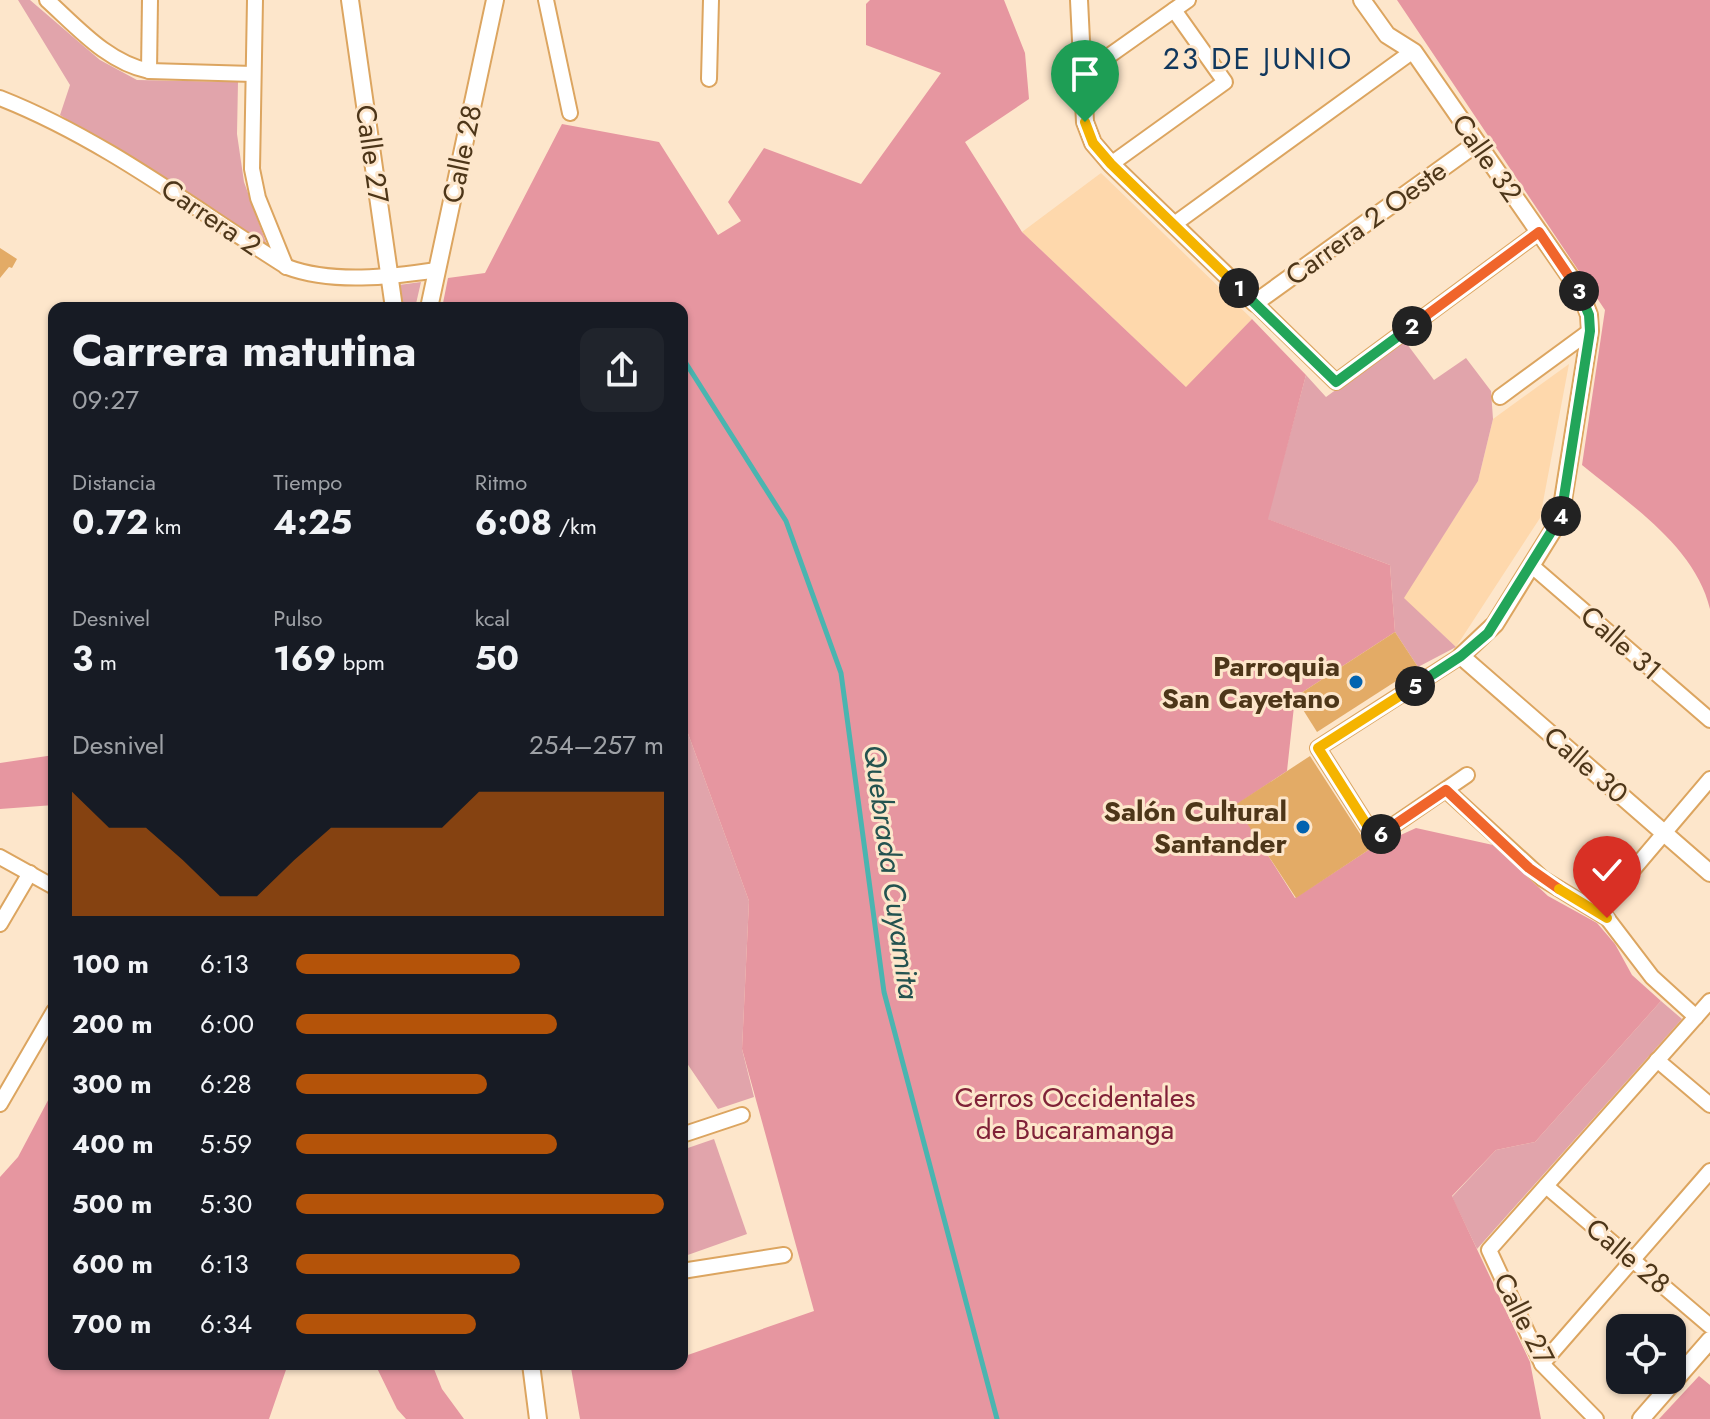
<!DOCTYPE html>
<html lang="es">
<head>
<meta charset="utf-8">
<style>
	:root { --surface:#171b24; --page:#20242c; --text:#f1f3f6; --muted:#9ea1a6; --accent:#b45309 }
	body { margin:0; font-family:Jost,sans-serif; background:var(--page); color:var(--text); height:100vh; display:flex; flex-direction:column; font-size:30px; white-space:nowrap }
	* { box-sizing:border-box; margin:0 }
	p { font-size:26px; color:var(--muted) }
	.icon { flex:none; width:44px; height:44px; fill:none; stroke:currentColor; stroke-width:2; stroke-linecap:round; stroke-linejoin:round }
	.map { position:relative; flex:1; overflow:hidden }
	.panel { position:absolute; left:48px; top:302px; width:640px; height:1068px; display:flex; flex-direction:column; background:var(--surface); border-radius:16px; box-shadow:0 2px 6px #0004 }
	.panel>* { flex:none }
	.buttons { position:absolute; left:1606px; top:1314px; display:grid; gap:16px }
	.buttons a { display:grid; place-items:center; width:80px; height:80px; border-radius:16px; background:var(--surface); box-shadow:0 2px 6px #0004; font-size:40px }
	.pin { position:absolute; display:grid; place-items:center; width:68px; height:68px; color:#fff; margin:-82px -34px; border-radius:50% 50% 50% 0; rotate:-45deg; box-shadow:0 0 8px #0007 }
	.pin .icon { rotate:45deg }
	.km { position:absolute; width:40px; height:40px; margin:-20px; border-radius:50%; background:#222; color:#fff; font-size:22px; line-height:40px; text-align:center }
	.round { display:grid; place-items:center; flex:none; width:84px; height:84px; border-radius:16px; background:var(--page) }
	.head { display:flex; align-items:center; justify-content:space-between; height:136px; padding:0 24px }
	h1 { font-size:44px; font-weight:700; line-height:60px }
	.stats { display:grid; grid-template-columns:repeat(3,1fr); gap:12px; height:136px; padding:8px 24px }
	.stats div { display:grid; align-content:center }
	.stats b { font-size:34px; font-weight:700 }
	.stats small { font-size:22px; font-weight:400 }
	.stats p { font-size:22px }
	.chart { height:224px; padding:16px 24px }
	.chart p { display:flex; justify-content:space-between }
	.chart svg { width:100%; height:144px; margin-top:8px; fill:var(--accent); opacity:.7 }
	ul { padding:0 24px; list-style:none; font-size:26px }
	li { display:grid; grid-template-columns:128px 96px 1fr; align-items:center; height:60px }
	li i { height:20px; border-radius:10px; background:var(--accent) }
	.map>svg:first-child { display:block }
	.built { fill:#fed8ac }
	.green { fill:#e1a4ab }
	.forest { fill:#e696a0 }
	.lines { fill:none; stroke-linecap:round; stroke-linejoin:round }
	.stream { stroke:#4ab5b0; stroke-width:5 }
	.building { fill:#e3ab66 }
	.minor-casing { stroke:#dca560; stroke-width:18 }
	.tertiary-casing { stroke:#dca560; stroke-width:20 }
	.minor { stroke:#fff; stroke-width:14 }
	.tertiary { stroke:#fff; stroke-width:16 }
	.split-1-casing { stroke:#fff; stroke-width:16 }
	.split-2-casing { stroke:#fff; stroke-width:16 }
	.split-3-casing { stroke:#fff; stroke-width:16 }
	.split-4-casing { stroke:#fff; stroke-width:16 }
	.split-5-casing { stroke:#fff; stroke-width:16 }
	.split-6-casing { stroke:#fff; stroke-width:16 }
	.split-7-casing { stroke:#fff; stroke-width:16 }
	.split-8-casing { stroke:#fff; stroke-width:16 }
	.split-1 { stroke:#f5b400; stroke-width:10 }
	.split-2 { stroke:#22a559; stroke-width:10 }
	.split-3 { stroke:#f0652b; stroke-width:10 }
	.split-4 { stroke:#22a559; stroke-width:10 }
	.split-5 { stroke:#22a559; stroke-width:10 }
	.split-6 { stroke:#f5b400; stroke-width:10 }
	.split-7 { stroke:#f0652b; stroke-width:10 }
	.split-8 { stroke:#f5b400; stroke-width:10 }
	.poi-dot { fill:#0263b0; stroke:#fde6cb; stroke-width:3 }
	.labels { text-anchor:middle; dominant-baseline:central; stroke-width:6; stroke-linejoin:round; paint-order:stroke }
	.street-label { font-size:28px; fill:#4d3619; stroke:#fde6cb }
	.poi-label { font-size:28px; font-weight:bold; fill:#4d3619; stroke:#fde6cb; text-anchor:end }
	.park-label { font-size:28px; fill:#802238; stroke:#fde6cb }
	.neighbourhood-label { font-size:30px; letter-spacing:2px; fill:#10375d; stroke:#fde6cb }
	.water-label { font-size:30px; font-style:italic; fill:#245350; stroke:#fde6cb }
</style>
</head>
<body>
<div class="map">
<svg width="1710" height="1419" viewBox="0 0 1710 1419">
	<rect width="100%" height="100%" fill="#fde6cb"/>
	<!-- built -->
	<g class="built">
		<path d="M 1101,173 L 1252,319 L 1187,388 L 1022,232 Z"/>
		<path d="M 1569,364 L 1540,518 L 1456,647 L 1403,598 L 1478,481 L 1493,419 Z"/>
	</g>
	<!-- green -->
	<g class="green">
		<path d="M 18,0 L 30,0 L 100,60 L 137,80 L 238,82 L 237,134 L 244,182 L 268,248 L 60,115 L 70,85 Z"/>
		<path d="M 421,282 L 415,308 L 404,308 L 399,285 Z"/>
		<path d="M 1404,340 L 1434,380 L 1466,358 L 1491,391 L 1493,419 L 1478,481 L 1404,598 L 1456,647 L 1418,667 L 1395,632 L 1390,565 L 1267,519 L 1306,375 L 1326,397 Z"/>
		<path d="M 682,717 L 749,901 L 742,1049 L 754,1097 L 718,1109 L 682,1056 Z"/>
		<path d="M 1661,1001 L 1682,1019 L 1477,1249 L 1452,1197 L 1496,1150 L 1535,1142 Z"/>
		<path d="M 714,1139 L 747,1234 L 682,1257 L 682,1150 Z"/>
	</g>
	<!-- forest -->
	<g class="forest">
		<path d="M 870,0 L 1004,0 L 1025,53 L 1029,99 L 965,142 L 1022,232 L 1186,387 L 1252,319 L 1306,375 L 1268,519 L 1390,565 L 1395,632 L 1295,697 L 1287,771 L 1236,805 L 1295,898 L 1370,849 L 1416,828 L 1493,845 L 1548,896 L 1597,923 L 1615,944 L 1632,975 L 1661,1001 L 1535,1142 L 1496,1150 L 1452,1196 L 1530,1362 L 1541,1419 L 580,1419 L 571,1368 L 580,1364 L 682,1364 L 682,1357 L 814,1311 L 742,1049 L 749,901 L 682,717 L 682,308 L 442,308 L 448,278 L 485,273 L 562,124 L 659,142 L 718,235 L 741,221 L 728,202 L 764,148 L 861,184 L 941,73 L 866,45 L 866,4 Z"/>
		<path d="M 1397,0 L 1710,0 L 1710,609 C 1695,546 1629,504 1582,465 L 1605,310 Z"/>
		<path d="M 54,755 L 54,805 L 0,809 L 0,763 Z"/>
		<path d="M 54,1089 L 54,1364 L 288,1364 L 269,1419 L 0,1419 L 0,1177 L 18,1157 Z"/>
		<path d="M 375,1364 L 432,1364 L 442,1389 L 464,1419 L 406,1419 L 397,1409 Z"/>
		<path d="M 1699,1376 L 1710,1385 L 1710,1419 L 1659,1419 Z"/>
	</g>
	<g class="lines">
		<!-- stream -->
		<path class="stream" d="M 682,357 L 786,521 L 841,673 L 884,992 L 997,1419"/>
	</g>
	<!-- building -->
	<g class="building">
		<path d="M 0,248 L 17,259 L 12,268 L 9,267 L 0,278 Z"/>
		<path d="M 1395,632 L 1418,667 L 1317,732 L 1295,697 Z"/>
		<path d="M 1310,756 L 1370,849 L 1296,898 L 1235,805 Z"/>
	</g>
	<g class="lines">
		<!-- minor casing -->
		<g class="minor-casing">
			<g id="minor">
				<path d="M 47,0 C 78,28 107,62 149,71 L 253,74"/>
				<path d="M 255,0 L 252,169 L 258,198 L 286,267"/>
				<path d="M 546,0 L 570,113"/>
				<path d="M 149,71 L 150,0"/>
				<path d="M 1082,75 L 1188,0"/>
				<path d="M 709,79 L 711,0"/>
				<path d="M 0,98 C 104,139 193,208 287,267 C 332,284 391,277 437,270"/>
				<path d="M 1111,164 L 1225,82 L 1174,10"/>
				<path d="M 1173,225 L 1413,51"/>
				<path d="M 1255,303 L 1336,382 L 1539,232"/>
				<path d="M 1500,397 L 1590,331"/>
				<path d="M 1532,566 L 1710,720"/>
				<path d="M 1461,656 L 1318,748 L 1375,838 L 1467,775"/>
				<path d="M 1446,790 L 1543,879 L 1607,918 L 1652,977 L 1696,1017"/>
				<path d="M 0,857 L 54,887"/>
				<path d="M 1598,911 L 1710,779"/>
				<path d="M 0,924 L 30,873"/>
				<path d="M 1657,1060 L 1710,1105"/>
				<path d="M 0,1104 L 54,1011"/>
				<path d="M 682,1135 L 742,1115"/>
				<path d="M 1546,1186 L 1710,1326"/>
				<path d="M 682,1271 L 784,1255"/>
				<path d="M 1542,1364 L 1710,1171"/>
				<path d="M 1596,1419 L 1542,1364 L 1489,1250 L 1710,1001"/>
			</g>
		</g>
		<!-- tertiary casing -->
		<g class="tertiary-casing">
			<g id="tertiary">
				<path d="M 350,0 L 394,308"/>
				<path d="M 1079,0 L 1085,122 L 1093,143 L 1111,164 L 1255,303 L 1477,143"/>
				<path d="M 1362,0 L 1387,35 L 1414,52 L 1580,291 L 1589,315 L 1590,331 L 1560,519 L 1495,624 L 1461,656 L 1710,873"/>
				<path d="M 429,308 L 495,0"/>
				<path d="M 531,1364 L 538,1419"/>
				<path d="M 1641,1419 L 1710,1340"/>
			</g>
		</g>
		<!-- minor -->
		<use href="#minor" class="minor"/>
		<!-- tertiary -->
		<use href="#tertiary" class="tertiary"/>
	</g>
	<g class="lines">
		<!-- split-1 casing -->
		<g class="split-1-casing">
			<path id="split-1" d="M 1085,122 L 1093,143 L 1111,164 L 1239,288"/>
		</g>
		<!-- split-2 casing -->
		<g class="split-2-casing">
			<path id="split-2" d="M 1239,288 L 1336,382 L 1412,326"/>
		</g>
		<!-- split-3 casing -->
		<g class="split-3-casing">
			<path id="split-3" d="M 1412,326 L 1539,232 L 1579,291"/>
		</g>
		<!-- split-4 casing -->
		<g class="split-4-casing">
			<path id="split-4" d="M 1561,516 L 1590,331 L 1589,315 L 1579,291"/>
		</g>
		<!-- split-5 casing -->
		<g class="split-5-casing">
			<path id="split-5" d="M 1415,686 L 1461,656 L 1488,633 L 1561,516"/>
		</g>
		<!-- split-6 casing -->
		<g class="split-6-casing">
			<path id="split-6" d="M 1381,834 L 1375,838 L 1318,748 L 1415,686"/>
		</g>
		<!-- split-7 casing -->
		<g class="split-7-casing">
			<path id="split-7" d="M 1381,834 L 1446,790 L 1529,868 L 1559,889"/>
		</g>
		<!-- split-8 casing -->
		<g class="split-8-casing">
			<path id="split-8" d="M 1559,889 L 1607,918"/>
		</g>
		<!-- split-1 -->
		<use href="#split-1" class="split-1"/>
		<!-- split-2 -->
		<use href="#split-2" class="split-2"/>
		<!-- split-3 -->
		<use href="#split-3" class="split-3"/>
		<!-- split-4 -->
		<use href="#split-4" class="split-4"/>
		<!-- split-5 -->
		<use href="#split-5" class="split-5"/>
		<!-- split-6 -->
		<use href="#split-6" class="split-6"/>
		<!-- split-7 -->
		<use href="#split-7" class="split-7"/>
		<!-- split-8 -->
		<use href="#split-8" class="split-8"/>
	</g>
	<!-- markers -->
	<g class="poi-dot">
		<circle cx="1356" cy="682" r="8"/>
		<circle cx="1303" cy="827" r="8"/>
	</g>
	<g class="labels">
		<!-- street labels -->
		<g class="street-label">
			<text transform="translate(372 154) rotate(82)">Calle 27</text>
			<text transform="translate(462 154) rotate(-78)">Calle 28</text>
			<text transform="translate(1487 158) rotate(55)">Calle 32</text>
			<text transform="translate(211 217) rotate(34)">Carrera 2</text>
			<text transform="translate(1366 223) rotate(-36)">Carrera 2 Oeste</text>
			<text transform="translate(1621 643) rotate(41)">Calle 31</text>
			<text transform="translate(1586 765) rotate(41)">Calle 30</text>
			<text transform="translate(1628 1256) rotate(40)">Calle 28</text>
			<text transform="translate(1524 1319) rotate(63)">Calle 27</text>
		</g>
		<!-- poi labels -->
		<g class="poi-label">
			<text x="1340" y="666">Parroquia<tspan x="1340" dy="32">San Cayetano</tspan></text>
			<text x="1287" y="811">Salón Cultural<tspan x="1287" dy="32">Santander</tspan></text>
		</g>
		<!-- park labels -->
		<g class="park-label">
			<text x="1075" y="1097">Cerros Occidentales<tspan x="1075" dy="32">de Bucaramanga</tspan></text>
		</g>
		<!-- neighbourhood labels -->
		<g class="neighbourhood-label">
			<text x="1258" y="58">23 DE JUNIO</text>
		</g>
		<!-- water labels -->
		<g class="water-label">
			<text transform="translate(892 872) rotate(82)">Quebrada Cuyamita</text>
		</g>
	</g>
</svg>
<div class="buttons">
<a><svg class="icon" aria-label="locate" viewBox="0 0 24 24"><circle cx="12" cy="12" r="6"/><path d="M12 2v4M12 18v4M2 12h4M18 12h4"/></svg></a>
</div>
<div class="pin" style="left:1085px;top:122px;background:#1e9e55"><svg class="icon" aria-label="arrive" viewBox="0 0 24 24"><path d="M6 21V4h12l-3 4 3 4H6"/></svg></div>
<div class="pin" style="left:1607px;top:918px;background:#d93025"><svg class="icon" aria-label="check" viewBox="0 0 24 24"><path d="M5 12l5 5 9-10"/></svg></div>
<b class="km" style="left:1239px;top:288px">1</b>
<b class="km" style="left:1412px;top:326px">2</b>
<b class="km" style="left:1579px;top:291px">3</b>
<b class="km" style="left:1561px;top:516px">4</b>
<b class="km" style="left:1415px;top:686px">5</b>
<b class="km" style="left:1381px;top:834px">6</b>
<section class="panel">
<div class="head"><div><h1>Carrera matutina</h1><p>09:27</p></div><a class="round"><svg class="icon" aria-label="share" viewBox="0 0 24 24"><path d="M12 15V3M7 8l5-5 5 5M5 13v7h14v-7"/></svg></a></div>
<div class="stats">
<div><p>Distancia</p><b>0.72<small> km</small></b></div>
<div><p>Tiempo</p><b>4:25</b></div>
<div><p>Ritmo</p><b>6:08<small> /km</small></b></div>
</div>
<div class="stats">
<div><p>Desnivel</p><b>3<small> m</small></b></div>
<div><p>Pulso</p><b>169<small> bpm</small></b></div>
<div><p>kcal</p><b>50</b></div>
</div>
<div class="chart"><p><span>Desnivel</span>254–257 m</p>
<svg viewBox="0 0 160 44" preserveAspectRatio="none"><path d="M0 44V6L10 17L20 17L30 27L40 38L50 38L60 27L70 17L80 17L90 17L100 17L110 6L120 6L130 6L140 6L150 6L160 6V44z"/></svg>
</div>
<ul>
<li><b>100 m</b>6:13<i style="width:61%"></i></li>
<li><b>200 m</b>6:00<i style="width:71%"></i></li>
<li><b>300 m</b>6:28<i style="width:52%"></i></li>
<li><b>400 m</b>5:59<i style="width:71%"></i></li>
<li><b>500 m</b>5:30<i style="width:100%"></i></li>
<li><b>600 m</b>6:13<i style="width:61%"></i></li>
<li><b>700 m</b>6:34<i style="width:49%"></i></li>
</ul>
</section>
</div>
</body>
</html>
